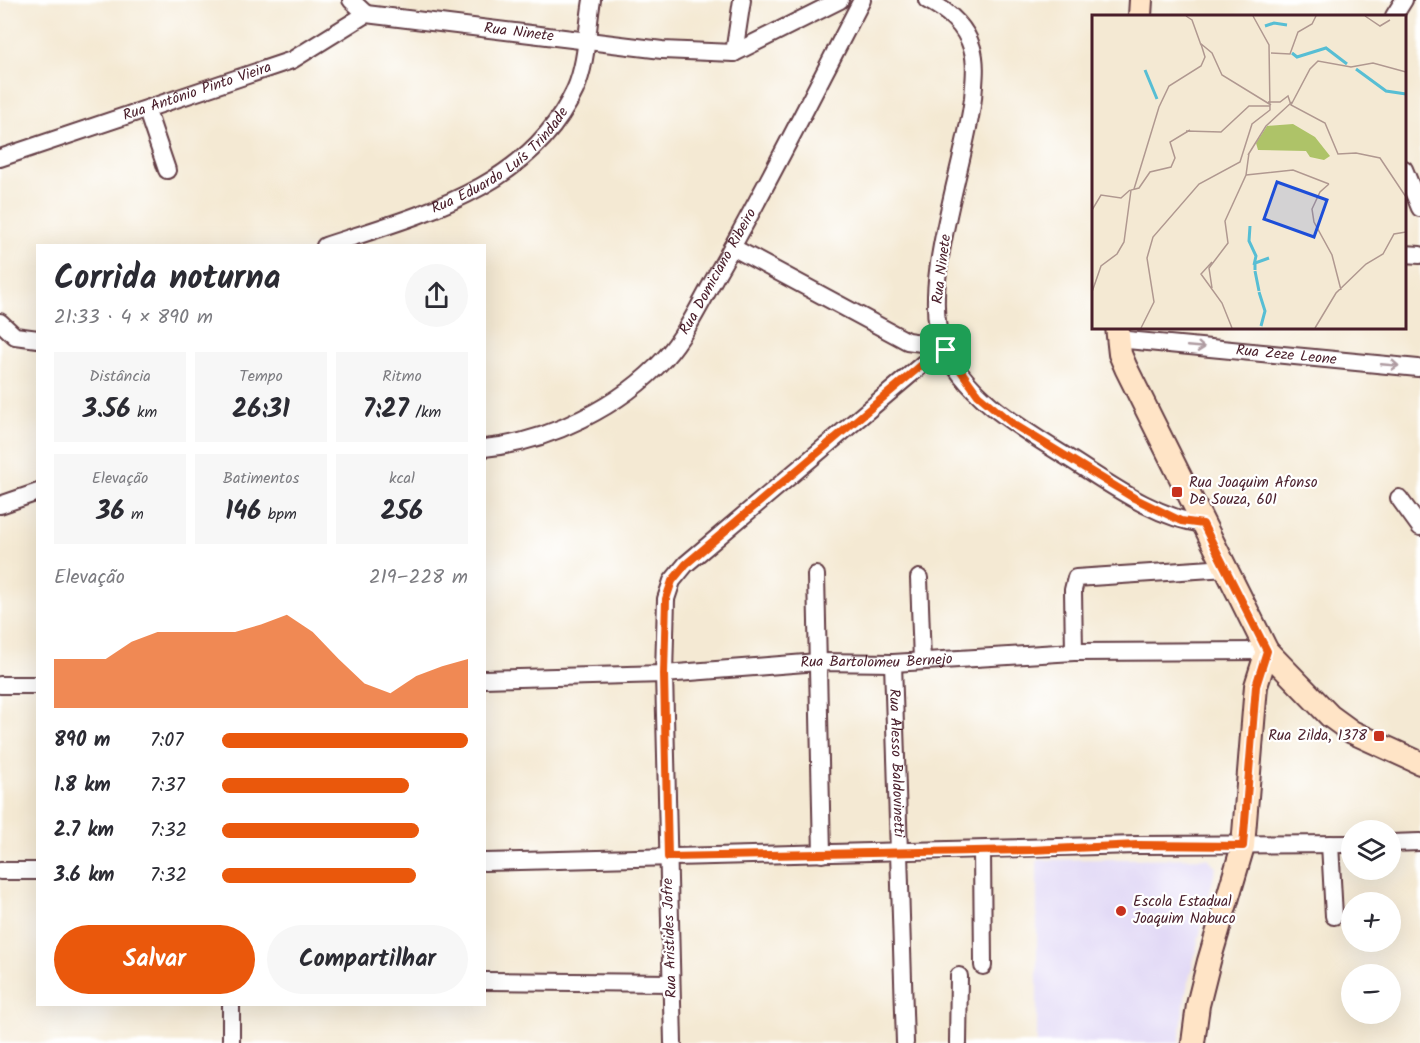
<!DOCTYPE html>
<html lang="pt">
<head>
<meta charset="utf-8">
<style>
	:root { --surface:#fff; --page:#f7f7f7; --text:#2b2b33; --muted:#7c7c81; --accent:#ea580c }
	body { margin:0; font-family:Kalam,sans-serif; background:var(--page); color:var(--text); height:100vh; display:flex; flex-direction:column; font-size:22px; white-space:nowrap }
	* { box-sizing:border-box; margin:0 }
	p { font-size:20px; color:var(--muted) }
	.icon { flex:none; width:33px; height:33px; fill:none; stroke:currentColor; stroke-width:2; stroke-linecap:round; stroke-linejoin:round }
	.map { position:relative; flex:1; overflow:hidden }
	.panel { position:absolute; left:36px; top:244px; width:450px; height:762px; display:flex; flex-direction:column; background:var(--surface); border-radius:0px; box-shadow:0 6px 24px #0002 }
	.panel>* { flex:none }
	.buttons { position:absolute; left:1341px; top:820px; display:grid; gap:12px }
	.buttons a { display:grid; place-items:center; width:60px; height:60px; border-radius:50%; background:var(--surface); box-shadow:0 6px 24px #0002; font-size:30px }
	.pin { position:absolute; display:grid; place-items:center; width:51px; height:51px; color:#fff; margin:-26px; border-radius:12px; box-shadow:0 3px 9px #0006 }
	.round { display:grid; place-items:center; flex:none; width:63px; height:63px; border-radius:32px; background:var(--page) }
	.headline { display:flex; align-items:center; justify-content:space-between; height:102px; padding:0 18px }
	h1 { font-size:33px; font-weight:700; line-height:45px }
	.stats { display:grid; grid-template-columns:repeat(3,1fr); gap:9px; height:102px; padding:6px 18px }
	.stats div { display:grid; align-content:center; border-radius:0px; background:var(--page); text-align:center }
	.stats b { font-size:26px; font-weight:700 }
	.stats small { font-size:16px; font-weight:400 }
	.stats p { font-size:16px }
	.chart { height:168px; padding:12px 18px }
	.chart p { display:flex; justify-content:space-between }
	.chart svg { width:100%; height:108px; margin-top:6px; fill:var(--accent); opacity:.7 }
	.cta { display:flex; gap:12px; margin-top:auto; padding:12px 18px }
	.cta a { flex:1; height:69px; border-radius:36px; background:var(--accent); color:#fff; font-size:24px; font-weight:700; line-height:69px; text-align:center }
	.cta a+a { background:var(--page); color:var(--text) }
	ul { padding:0 18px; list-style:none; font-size:20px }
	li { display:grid; grid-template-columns:96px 72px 1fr; align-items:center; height:45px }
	li i { height:15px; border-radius:8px; background:var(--accent) }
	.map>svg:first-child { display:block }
	.built { fill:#dfd5f5 }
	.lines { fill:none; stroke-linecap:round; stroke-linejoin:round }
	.street-casing { stroke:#643d44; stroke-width:20 }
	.secondary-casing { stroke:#643d44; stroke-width:26 }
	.street { stroke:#fff; stroke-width:16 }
	.secondary { stroke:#ffe4c6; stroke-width:22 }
	.oneway { stroke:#ae9aa0 }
	.route-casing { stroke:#fff; stroke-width:12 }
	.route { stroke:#ea580c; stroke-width:8 }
	.poi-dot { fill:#c8321e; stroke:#fff; stroke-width:2 }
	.labels { text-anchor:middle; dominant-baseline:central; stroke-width:4.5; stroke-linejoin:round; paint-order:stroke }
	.street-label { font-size:15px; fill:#4a1f2b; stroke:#fff }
	.poi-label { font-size:15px; fill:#4a1f2b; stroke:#fff; text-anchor:start }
	.inset-river { fill:none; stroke:#57bed4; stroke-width:3 }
	.inset-road { fill:none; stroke:#b09890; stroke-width:1.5 }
	.view { fill:#1d4ed8; fill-opacity:0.15; stroke:#1d4ed8; stroke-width:3 }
	.inset-edge { fill:none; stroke:#4a1f2b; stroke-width:3 }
</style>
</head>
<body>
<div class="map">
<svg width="1420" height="1043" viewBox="0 0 1420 1043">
	<rect width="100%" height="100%" fill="#fff"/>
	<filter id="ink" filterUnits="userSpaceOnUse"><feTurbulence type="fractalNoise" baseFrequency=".0167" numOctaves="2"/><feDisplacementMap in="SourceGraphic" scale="12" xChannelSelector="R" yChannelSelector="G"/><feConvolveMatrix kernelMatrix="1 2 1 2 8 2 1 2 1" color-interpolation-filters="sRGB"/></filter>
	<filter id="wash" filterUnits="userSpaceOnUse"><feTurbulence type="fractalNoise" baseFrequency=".008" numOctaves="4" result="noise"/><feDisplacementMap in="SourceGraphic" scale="24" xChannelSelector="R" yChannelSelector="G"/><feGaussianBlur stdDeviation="1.35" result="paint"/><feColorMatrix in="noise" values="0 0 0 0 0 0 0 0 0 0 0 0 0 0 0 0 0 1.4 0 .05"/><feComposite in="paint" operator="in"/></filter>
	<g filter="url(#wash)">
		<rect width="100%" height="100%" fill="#f4e9d3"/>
		<!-- built -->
		<path class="built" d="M 1208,858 L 1216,867 L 1186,992 L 1179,1043 L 1037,1043 L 1037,860 Z"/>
	</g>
	<g filter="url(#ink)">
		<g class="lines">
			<!-- street casing -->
			<g class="street-casing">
				<g id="street">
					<path d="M 351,0 L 366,14"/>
					<path d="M 927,0 C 948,11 965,25 972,48 C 977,64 974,83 973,98 C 966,163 918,288 943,345 C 966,396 1016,425 1062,454 C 1106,481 1152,517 1203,524"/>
					<path id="s1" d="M 366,14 L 662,50 L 734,53 L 840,0"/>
					<path d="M 1394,16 L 1404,0"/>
					<path d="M 734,53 L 742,0"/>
					<path d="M 147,111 L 167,170"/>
					<path id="s2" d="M 0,158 L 292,60 L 366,14"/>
					<path d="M 1404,169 L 1420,208"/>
					<path id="s3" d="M 325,246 C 419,215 529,189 575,90 C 587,63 587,29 592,0"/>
					<path d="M 732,247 L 907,341 L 943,346"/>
					<path d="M 1404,254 L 1420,255"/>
					<path d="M 0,322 L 15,336 L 38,339"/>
					<path id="s4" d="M 1117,339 L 1418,368"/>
					<path id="s5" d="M 484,448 C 549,442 621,406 665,358 C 687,334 705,294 722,265 C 771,179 816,88 862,0"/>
					<path d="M 1399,498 L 1420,527"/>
					<path d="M 0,505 L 38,492"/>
					<path d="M 816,575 L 822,854"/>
					<path d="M 919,578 L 922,661"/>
					<path d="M 1074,652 L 1073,590 L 1076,578 L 1227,568"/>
					<path id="s6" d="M 893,663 L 905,1043"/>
					<path id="s7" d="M 484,679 L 664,674 L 818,662 L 893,663 L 1074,652 L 1267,651"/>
					<path d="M 0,685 L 38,685"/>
					<path d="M 1390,843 L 1420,842"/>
					<path d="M 1330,844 L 1334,916"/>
					<path d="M 982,851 L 983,966"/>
					<path d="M 484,862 L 1138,845 L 1352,844"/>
					<path d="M 0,871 L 38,871"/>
					<path d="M 484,981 L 671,983"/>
					<path d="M 231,1005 L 231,1043"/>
					<path d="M 673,1043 L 664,674 L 666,599 L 672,581 L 686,564 L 924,363 L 946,350"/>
					<path d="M 958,1043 L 959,976"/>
				</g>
			</g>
			<!-- secondary casing -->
			<g class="secondary-casing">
				<g id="secondary">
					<path d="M 1140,16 L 1141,0"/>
					<path d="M 1117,327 L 1120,354 L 1126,368 L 1267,651 L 1330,716 L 1352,732 L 1420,763"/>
					<path d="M 1193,1043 L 1198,1005 L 1209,961 L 1243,846 L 1256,686 L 1267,651"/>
				</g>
			</g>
			<!-- street -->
			<use href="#street" class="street"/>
			<!-- secondary -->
			<use href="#secondary" class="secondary"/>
		</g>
		<!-- one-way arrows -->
		<defs><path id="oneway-shaft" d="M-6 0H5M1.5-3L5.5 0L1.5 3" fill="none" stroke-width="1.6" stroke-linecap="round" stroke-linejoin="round" transform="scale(1.5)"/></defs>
		<g class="oneway">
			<use href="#oneway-shaft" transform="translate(1196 347) rotate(5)"/>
			<use href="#oneway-shaft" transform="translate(1390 365) rotate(5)"/>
		</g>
	</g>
	<g class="lines" filter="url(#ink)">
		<!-- route casing -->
		<g class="route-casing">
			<path id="route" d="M 946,350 L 978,395 L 1013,424 L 1134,498 L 1181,521 L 1203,524 L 1267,651 L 1256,686 L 1243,846 L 1138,845 L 1030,850 L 668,857 L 664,674 L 666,599 L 672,581 L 686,564 L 924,363 Z"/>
		</g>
		<!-- route -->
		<use href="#route" class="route"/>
	</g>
	<!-- markers -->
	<g class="poi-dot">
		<rect x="1171" y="486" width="12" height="12" rx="3"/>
		<rect x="1373" y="730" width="12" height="12" rx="3"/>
		<circle cx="1121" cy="911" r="6"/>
	</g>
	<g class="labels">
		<!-- street labels -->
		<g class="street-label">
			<text stroke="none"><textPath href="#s1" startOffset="154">Rua Ninete</textPath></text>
			<text stroke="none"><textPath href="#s2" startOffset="208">Rua Antônio Pinto Vieira</textPath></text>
			<text stroke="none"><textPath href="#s3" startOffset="198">Rua Eduardo Luís Trindade</textPath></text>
			<text transform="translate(942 269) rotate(-83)">Rua Ninete</text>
			<text stroke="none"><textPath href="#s5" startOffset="308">Rua Domiciano Ribeiro</textPath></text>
			<text stroke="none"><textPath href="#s4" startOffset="170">Rua Zeze Leone</textPath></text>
			<text stroke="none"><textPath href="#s7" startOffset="393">Rua Bartolomeu Bernejo</textPath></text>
			<text stroke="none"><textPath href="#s6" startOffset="100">Rua Alesso Baldovinetti</textPath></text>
			<text transform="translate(670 938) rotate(-92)">Rua Aristides Jofre</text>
		</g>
		<!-- poi labels -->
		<g class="poi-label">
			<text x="1189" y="483">Rua Joaquim Afonso<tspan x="1189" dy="17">De Souza, 601</tspan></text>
			<text x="1367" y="736" text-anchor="end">Rua Zilda, 1378</text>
			<text x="1133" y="902">Escola Estadual<tspan x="1133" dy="17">Joaquim Nabuco</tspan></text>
		</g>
	</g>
	<!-- overview -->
	<g transform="translate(1092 15)">
		<rect width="314" height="314" fill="#f4e9d3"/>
		<path d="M 201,109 L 223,122 L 238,141 L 232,145 L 218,142 L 214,136 L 166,135 L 164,128 L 175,111 Z" fill="#aec368"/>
		<path class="inset-river" d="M 173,11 L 182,8 L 195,10M 200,38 L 205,42 L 234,33 L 255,49M 264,54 L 294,76 L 314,79M 53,55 L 65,84M 158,211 L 157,226 L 164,241 L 162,250M 163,255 L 163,248 L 177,243M 163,256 L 167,276M 167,277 L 173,296 L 169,311"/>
		<path class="inset-road" d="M 94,1 L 100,5 L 109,30M 273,1 L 288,11 L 298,5M 108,28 L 120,38 L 130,60 L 179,90M 179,38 L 198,39 L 206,17 L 220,9 L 224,1M 176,87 L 188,87 L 196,81 L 199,90 L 233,108 L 246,139 L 264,138 L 288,143 L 314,182M 199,90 L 218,54 L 226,46 L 259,52 L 281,48 L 314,57M 94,116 L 129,117 L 157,91 L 178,91M 156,140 L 174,111 L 200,87M 154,160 L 201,155 L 237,169M 237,169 L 228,177 L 220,194 L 222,207 L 240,240 L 249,275M 42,174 L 67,92 L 77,71 L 109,51 L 113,42 L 109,29M 0,195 L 9,180 L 29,183 L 38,175M 120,247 L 109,259 L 130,288 L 140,313M 120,273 L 117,253 L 136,228 L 133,206 L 154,160 L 157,138M 0,277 L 9,251 L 25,239 L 32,227 L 39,175 L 47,173 L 58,157 L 79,152 L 83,143 L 78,127 L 98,115M 49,313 L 62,287 L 55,243 L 61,222 L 107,169 L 148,147 L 160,109 L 178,95 L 177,30 L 161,1M 223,313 L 244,278 L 274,249 L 291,239 L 302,219 L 314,217"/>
		<path class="view" d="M 185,167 L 235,185 L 222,222 L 172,204 Z"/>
		<rect width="314" height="314" class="inset-edge"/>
	</g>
</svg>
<div class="buttons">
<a><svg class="icon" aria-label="layers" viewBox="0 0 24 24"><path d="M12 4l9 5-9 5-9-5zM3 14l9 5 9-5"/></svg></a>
<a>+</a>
<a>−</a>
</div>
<div class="pin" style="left:946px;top:350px;background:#1e9e55"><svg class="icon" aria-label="arrive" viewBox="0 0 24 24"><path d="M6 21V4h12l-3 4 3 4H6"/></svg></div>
<section class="panel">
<div class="headline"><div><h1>Corrida noturna</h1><p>21:33 · 4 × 890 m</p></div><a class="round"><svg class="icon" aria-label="share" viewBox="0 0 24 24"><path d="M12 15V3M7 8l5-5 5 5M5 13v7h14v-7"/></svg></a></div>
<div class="stats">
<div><p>Distância</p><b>3.56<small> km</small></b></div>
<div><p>Tempo</p><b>26:31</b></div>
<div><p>Ritmo</p><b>7:27<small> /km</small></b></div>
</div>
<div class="stats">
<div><p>Elevação</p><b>36<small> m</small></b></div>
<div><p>Batimentos</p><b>146<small> bpm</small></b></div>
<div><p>kcal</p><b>256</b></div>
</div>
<div class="chart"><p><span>Elevação</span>219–228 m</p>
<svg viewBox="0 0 160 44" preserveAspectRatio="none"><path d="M0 44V24L10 24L20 24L30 17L40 13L50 13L60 13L70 13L80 10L90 6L100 13L110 24L120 34L130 38L140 31L150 27L160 24V44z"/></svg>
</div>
<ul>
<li><b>890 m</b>7:07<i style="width:100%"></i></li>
<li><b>1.8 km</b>7:37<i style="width:76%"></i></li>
<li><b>2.7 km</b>7:32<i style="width:80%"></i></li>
<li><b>3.6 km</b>7:32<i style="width:79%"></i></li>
</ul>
<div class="cta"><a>Salvar</a><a>Compartilhar</a></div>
</section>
</div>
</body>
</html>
